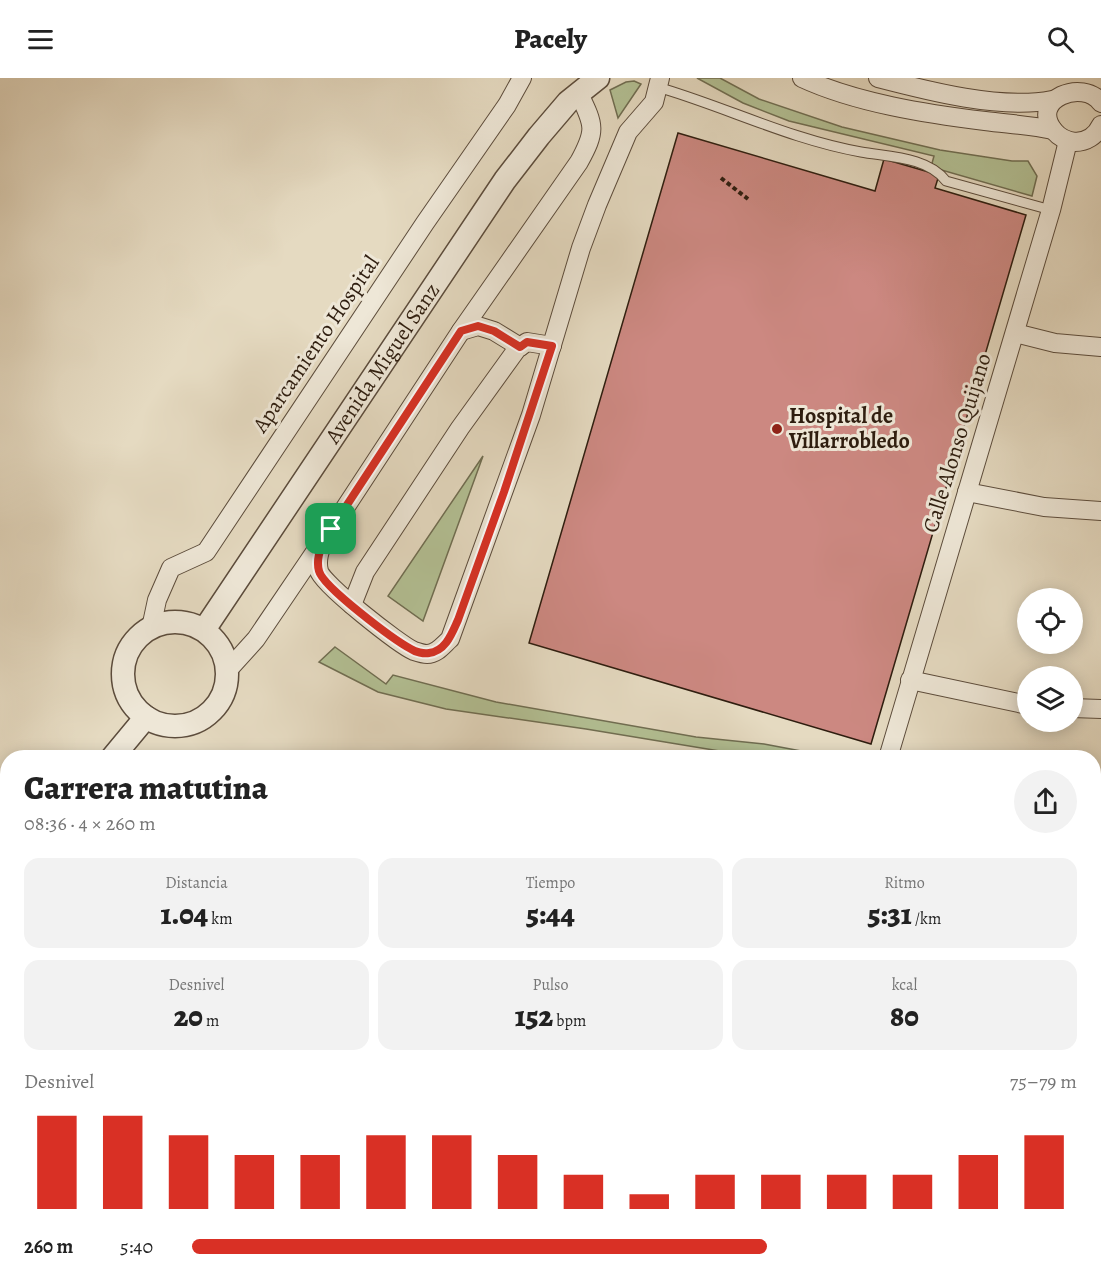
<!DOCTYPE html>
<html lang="es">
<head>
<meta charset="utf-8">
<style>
	:root { --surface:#fff; --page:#f2f2f2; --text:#222; --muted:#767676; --accent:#d93025 }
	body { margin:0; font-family:Alegreya,serif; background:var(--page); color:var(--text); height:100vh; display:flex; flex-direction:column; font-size:22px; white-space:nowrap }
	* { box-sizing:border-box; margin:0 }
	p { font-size:20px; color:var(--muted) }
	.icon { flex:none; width:33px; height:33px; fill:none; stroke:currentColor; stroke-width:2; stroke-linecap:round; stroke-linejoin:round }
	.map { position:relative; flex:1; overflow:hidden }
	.sheet { position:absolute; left:0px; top:672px; width:1101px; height:532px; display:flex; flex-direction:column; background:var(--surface); border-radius:24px 24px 0 0; box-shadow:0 3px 15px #0003 }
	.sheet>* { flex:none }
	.buttons { position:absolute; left:1017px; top:510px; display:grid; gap:12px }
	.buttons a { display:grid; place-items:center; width:66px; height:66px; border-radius:50%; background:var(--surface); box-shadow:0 3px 15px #0003; font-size:30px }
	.pin { position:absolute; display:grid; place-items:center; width:51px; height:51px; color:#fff; margin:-26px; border-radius:12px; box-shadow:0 3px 9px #0006 }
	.round { display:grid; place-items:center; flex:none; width:63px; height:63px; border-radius:32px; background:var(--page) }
	.overview { display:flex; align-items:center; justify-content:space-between; height:102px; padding:0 24px }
	h1 { font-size:33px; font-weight:800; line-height:45px }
	.stats { display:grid; grid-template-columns:repeat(3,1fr); gap:9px; height:102px; padding:6px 24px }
	.stats div { display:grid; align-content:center; border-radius:15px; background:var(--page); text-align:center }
	.stats b { font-size:30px; font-weight:800 }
	.stats small { font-size:16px; font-weight:400 }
	.stats p { font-size:16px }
	.chart { height:168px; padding:12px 24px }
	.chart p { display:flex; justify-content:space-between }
	.chart svg { width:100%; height:108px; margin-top:6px; stroke:var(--accent); stroke-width:6 }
	ul { padding:0 24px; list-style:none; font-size:20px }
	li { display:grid; grid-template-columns:96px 72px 1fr; align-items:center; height:45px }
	li i { height:15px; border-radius:8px; background:var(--accent) }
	header { display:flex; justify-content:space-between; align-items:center; height:78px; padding:0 24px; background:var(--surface); font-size:27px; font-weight:800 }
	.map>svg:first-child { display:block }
	.green { fill:#b3c094; stroke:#706e52; stroke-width:1.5 }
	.building { fill:#cc8881; stroke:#2e1d0f; stroke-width:1.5 }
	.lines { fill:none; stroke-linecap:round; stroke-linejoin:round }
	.service-casing { stroke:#5c4c3c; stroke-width:11 }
	.minor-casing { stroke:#5c4c3c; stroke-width:20 }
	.tertiary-casing { stroke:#5c4c3c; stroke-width:25 }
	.path { stroke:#2e1d0f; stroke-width:4; stroke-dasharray:4.5 3; stroke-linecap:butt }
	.service { stroke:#eee7d7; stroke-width:9 }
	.minor { stroke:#eee7d7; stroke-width:18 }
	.tertiary { stroke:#eee7d7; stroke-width:22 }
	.route-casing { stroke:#fff; stroke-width:12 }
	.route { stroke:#d93025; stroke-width:8 }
	.poi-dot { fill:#8f2418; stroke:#eee7d7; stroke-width:2 }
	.labels { text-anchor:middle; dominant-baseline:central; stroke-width:6; stroke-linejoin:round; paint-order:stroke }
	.street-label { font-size:22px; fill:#2e1d0f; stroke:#eee7d7 }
	.poi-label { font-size:22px; font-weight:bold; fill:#2e1d0f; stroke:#eee7d7; text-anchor:start }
</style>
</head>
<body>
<header><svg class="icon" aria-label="menu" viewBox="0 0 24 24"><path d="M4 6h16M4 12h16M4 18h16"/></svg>Pacely<svg class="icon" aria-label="search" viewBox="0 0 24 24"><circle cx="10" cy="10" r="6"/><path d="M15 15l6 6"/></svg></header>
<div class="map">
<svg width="1101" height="1204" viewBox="0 0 1101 1204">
	<rect width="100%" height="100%" fill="#e5dac1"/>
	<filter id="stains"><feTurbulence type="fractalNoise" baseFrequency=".00333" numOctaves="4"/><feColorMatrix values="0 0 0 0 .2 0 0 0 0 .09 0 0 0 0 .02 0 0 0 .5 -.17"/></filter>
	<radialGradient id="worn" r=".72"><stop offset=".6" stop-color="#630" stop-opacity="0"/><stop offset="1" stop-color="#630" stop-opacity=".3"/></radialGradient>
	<!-- green -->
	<g class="green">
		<path d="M 697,0 L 720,0 L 759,21 L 842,49 L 940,72 L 1012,83 L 1028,83 L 1037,98 L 1032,118 L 931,89 L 934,78 L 789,43 L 743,25 Z"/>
		<path d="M 634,3 L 641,6 L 618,40 L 610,12 L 626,4 Z"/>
		<path d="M 483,378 L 423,543 L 388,518 Z"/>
		<path d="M 335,569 L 386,606 L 393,597 L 496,624 L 696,659 L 764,666 L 833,679 L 756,679 L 586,651 L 446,631 L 378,614 L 319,584 Z"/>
	</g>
	<!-- building -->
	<path class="building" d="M 678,55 L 875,113 L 884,81 L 939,97 L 935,110 L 1026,137 L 871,666 L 529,565 Z"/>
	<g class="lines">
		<!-- service casing -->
		<g class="service-casing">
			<path id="service" d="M 658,13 L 664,11 C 730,31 793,62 861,74 C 889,79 928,79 946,103 L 1051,132"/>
		</g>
		<!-- minor casing -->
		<g class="minor-casing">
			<g id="minor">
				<path d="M 802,0 C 856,25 927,36 985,43 C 1008,46 1030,47 1053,52"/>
				<path d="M 878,0 C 928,13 1001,32 1052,22"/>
				<path d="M 579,16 C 595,48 596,53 579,84 L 461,253 L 324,462 C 320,472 316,482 319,493 C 322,506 400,567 414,573 C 417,574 424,576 427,576 C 437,576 443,567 450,561 L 531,337 L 581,170 L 597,127 L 628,54 L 654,24 L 660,0"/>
				<path d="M 1101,25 C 1084,0 1028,21 1054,53 C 1059,59 1067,63 1075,64 C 1086,64 1096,58 1101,47"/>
				<path d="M 461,253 L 478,248 L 494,253 L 520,269"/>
				<path d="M 1015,255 L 1055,265 L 1101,269"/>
				<path d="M 967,414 L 1044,429 L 1101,433"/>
				<path d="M 352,527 L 365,494 L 460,350 L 517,271 L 527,264 L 552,268"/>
				<path d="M 151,550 L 157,522 L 171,490 L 206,474 L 425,145 L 507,27 L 522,0"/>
				<path d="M 228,592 L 256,561 L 319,468"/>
				<path d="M 910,602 L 1028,627"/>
				<path d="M 1072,630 L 1101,631"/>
				<path d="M 888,680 L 1051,132 L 1068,63"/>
			</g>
		</g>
		<!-- tertiary casing -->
		<g class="tertiary-casing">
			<g id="tertiary">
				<circle cx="175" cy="596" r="52"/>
				<path id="s1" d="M 204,552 L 505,102 L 539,58 L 568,24 L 598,0"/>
				<path d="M 112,680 L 146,639"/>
				<path d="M 0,816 L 8,807"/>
			</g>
		</g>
		<!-- path -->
		<g class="path">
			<path d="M 721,100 L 748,121"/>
			<path d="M 789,1204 L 791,1197"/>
		</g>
		<!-- service -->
		<use href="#service" class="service"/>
		<!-- minor -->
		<use href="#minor" class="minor"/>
		<!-- tertiary -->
		<use href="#tertiary" class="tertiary"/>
	</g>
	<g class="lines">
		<!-- route casing -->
		<g class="route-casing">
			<path id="route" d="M 478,248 L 494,253 L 520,269 L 527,264 L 552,268 L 504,414 L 458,542 C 452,555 446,573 429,575 C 424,576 415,574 411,571 C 394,562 323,509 319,493 C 316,482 320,472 324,462 L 461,253 Z"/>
		</g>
		<!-- route -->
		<use href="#route" class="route"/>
	</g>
	<!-- markers -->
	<circle class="poi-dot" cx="777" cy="351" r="6"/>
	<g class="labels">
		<!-- street labels -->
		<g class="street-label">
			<text transform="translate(316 266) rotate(-56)">Aparcamiento Hospital</text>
			<text stroke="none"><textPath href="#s1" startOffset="321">Avenida Miguel Sanz</textPath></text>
			<text transform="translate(957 365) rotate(-73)">Calle Alonso Quijano</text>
		</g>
		<!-- poi labels -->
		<g class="poi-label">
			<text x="789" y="338">Hospital de<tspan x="789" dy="25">Villarrobledo</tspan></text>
		</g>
	</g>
	<rect width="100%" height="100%" filter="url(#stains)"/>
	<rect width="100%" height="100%" fill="url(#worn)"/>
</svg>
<div class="buttons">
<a><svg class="icon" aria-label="locate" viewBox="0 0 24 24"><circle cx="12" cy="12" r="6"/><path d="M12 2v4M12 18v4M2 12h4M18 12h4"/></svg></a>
<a><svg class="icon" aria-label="layers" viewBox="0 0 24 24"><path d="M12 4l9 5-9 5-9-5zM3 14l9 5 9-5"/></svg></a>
</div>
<div class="pin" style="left:331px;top:451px;background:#1e9e55"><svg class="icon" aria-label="arrive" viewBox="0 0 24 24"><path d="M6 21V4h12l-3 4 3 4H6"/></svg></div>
<section class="sheet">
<div class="overview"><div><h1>Carrera matutina</h1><p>08:36 · 4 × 260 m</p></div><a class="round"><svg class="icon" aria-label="share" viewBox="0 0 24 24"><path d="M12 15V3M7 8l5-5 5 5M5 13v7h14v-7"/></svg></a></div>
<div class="stats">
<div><p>Distancia</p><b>1.04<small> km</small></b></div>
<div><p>Tiempo</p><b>5:44</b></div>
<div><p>Ritmo</p><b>5:31<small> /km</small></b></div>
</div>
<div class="stats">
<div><p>Desnivel</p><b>20<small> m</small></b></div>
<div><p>Pulso</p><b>152<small> bpm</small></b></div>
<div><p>kcal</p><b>80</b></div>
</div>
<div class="chart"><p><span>Desnivel</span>75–79 m</p>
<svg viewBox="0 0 160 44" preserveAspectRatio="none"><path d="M5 44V6M15 44V6M25 44V14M35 44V22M45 44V22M55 44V14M65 44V14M75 44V22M85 44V30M95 44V38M105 44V30M115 44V30M125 44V30M135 44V30M145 44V22M155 44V14"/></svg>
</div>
<ul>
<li><b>260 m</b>5:40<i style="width:65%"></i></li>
</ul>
</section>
</div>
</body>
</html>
